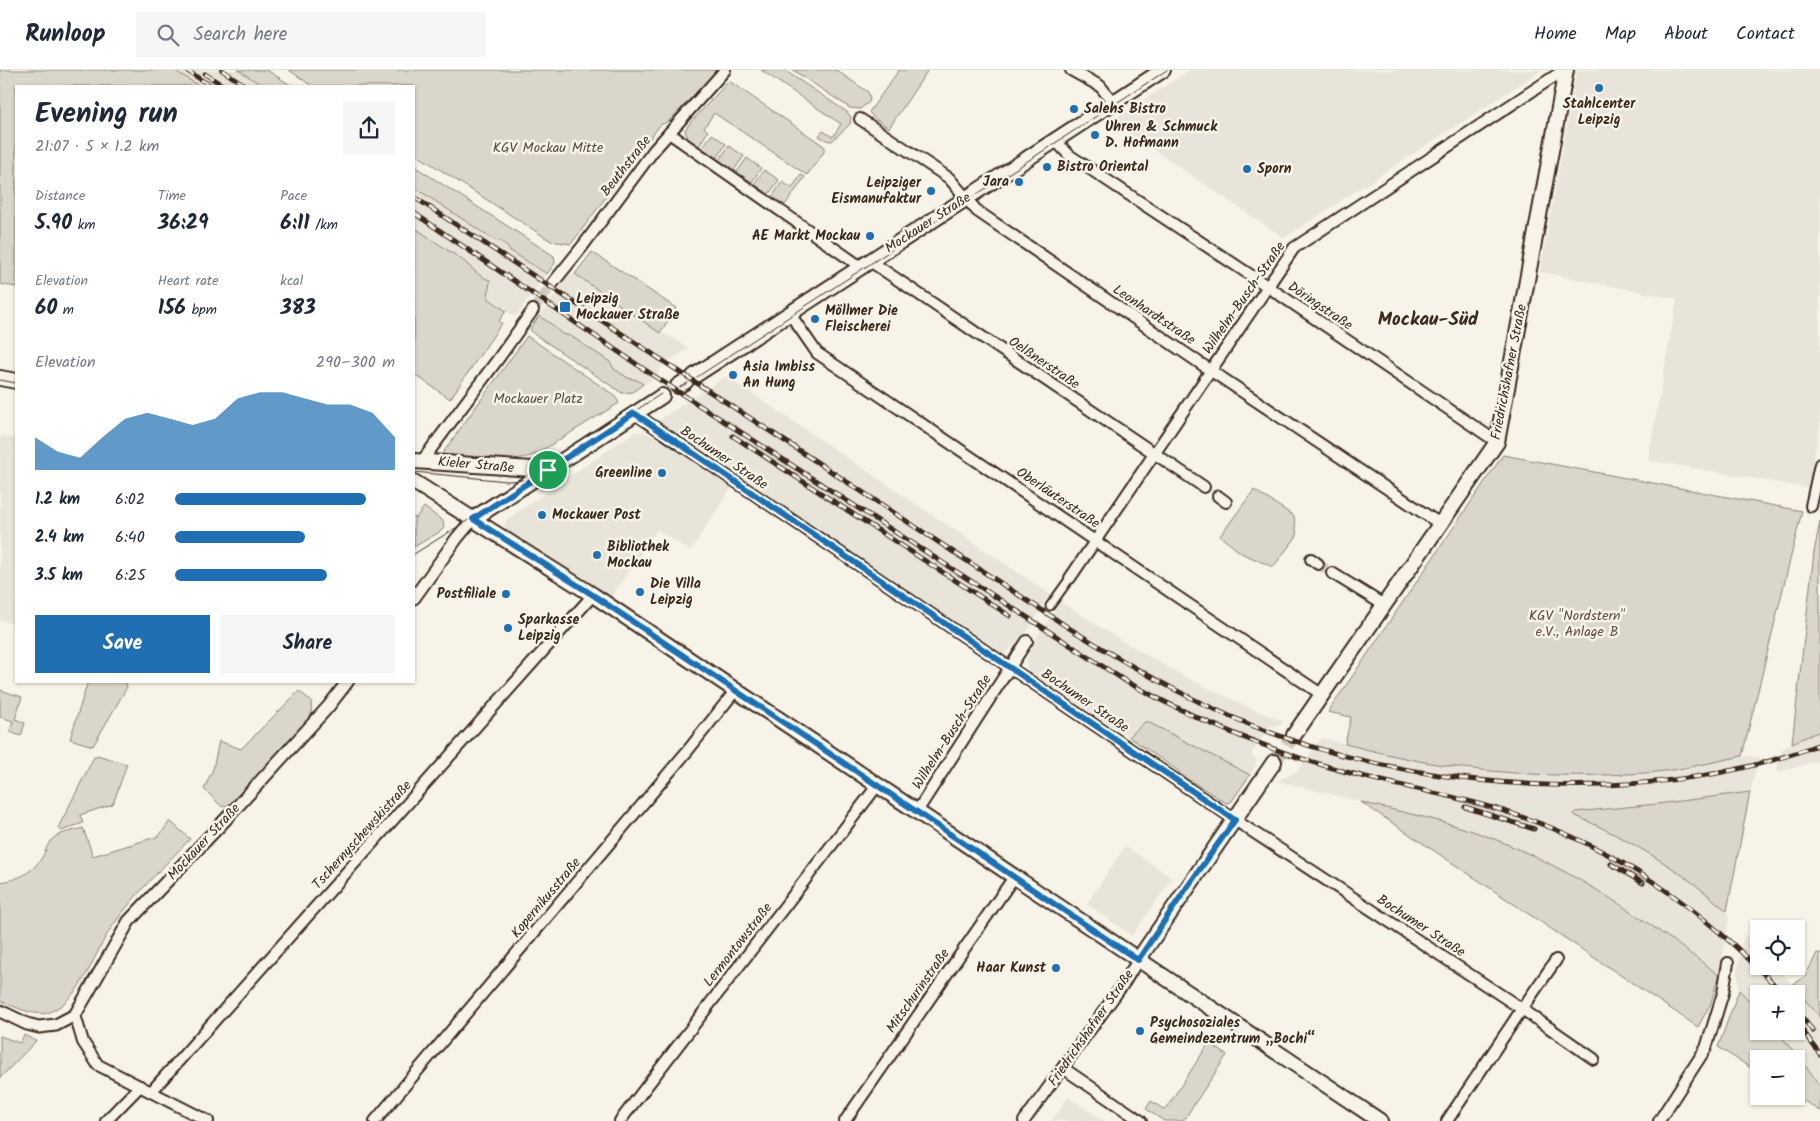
<!DOCTYPE html>
<html lang="en">
<head>
<meta charset="utf-8">
<style>
	:root { --surface:#fff; --page:#f6f6f7; --text:#1f2937; --muted:#747a83; --line:#e0e1e3; --accent:#1f6fb2 }
	body { margin:0; font-family:Kalam,sans-serif; background:var(--page); color:var(--text); height:100vh; display:flex; flex-direction:column; font-size:19px; white-space:nowrap }
	* { box-sizing:border-box; margin:0 }
	p { font-size:16px; color:var(--muted) }
	.icon { flex:none; width:28px; height:28px; fill:none; stroke:currentColor; stroke-width:2; stroke-linecap:round; stroke-linejoin:round }
	.map { position:relative; flex:1; overflow:hidden }
	.sheet { position:absolute; left:15px; top:15px; width:400px; height:598px; display:flex; flex-direction:column; background:var(--surface); border-radius:0px; box-shadow:0 1px 4px #0004 }
	.sheet>* { flex:none }
	.buttons { position:absolute; left:1750px; top:850px; display:grid; gap:10px }
	.buttons a { display:grid; place-items:center; width:55px; height:55px; border-radius:0px; background:var(--surface); box-shadow:0 1px 4px #0004; font-size:25px }
	.pin { position:absolute; display:grid; place-items:center; width:42px; height:42px; color:#fff; margin:-21px; border:2px solid #fff; border-radius:50%; box-shadow:0 1px 5px #0007 }
	.round { display:grid; place-items:center; flex:none; width:52px; height:52px; border-radius:0px; background:var(--page) }
	.summary { display:flex; align-items:center; justify-content:space-between; height:85px; padding:0 20px }
	h1 { font-size:28px; font-weight:700; line-height:38px }
	.stats { display:grid; grid-template-columns:repeat(3,1fr); gap:8px; height:85px; padding:5px 20px }
	.stats div { display:grid; align-content:center }
	.stats b { font-size:21px; font-weight:700 }
	.stats small { font-size:14px; font-weight:400 }
	.stats p { font-size:14px }
	.chart { height:140px; padding:10px 20px }
	.chart p { display:flex; justify-content:space-between }
	.chart svg { width:100%; height:90px; margin-top:5px; fill:var(--accent); opacity:.7 }
	.button { display:flex; gap:10px; margin-top:auto; padding:10px 20px }
	.button a { flex:1; height:58px; border-radius:0px; background:var(--accent); color:#fff; font-size:20px; font-weight:700; line-height:58px; text-align:center }
	.button a+a { background:var(--page); color:var(--text) }
	ul { padding:0 20px; list-style:none; font-size:16px }
	li { display:grid; grid-template-columns:80px 60px 1fr; align-items:center; height:38px }
	li i { height:12px; border-radius:6px; background:var(--accent) }
	header { display:flex; align-items:center; gap:30px; box-sizing:border-box; height:70px; padding:0 25px; background:var(--surface); border-bottom:1px solid var(--line) }
	header strong { font-size:24px }
	nav { display:flex; gap:28px; margin-inline-start:auto; font-size:18px }
	.search { width:350px; height:45px; background:var(--page); display:flex; align-items:center; gap:12px; box-sizing:border-box; padding:0 18px; border-radius:0px; color:var(--muted); font-size:19px }
	.map>svg:first-child { display:block }
	.built { fill:#e9e4d9 }
	.green { fill:#dbd6cb; stroke:#8b8074 }
	.lines { fill:none; stroke-linecap:round; stroke-linejoin:round }
	.minor-tunnel { stroke:#d1cbc0; stroke-width:10; stroke-dasharray:10 5; stroke-linecap:butt }
	.secondary-tunnel { stroke:#d1cbc0; stroke-width:14; stroke-dasharray:14 7; stroke-linecap:butt }
	.pedestrian-casing { stroke:#3b2a1e; stroke-width:11 }
	.minor-casing { stroke:#3b2a1e; stroke-width:14 }
	.tertiary-casing { stroke:#3b2a1e; stroke-width:15 }
	.secondary-casing { stroke:#3b2a1e; stroke-width:18 }
	.pedestrian { stroke:#f7f3e8; stroke-width:7 }
	.minor { stroke:#f7f3e8; stroke-width:10 }
	.tertiary { stroke:#f7f3e8; stroke-width:11 }
	.secondary { stroke:#f7f3e8; stroke-width:14 }
	.tram { stroke:#3b2a1e; stroke-width:1 }
	.rail-casing { stroke:#3b2a1e; stroke-width:5 }
	.rail { stroke:#f7f3e8; stroke-width:3; stroke-dasharray:9; stroke-linecap:butt }
	.route-casing { stroke:#fff; stroke-width:10 }
	.route { stroke:#1f6fb2; stroke-width:6 }
	.poi-dot { fill:#1f6fb2; stroke:#f7f3e8; stroke-width:2 }
	.labels { text-anchor:middle; dominant-baseline:central; stroke-width:5; stroke-linejoin:round; paint-order:stroke }
	.poi-label { font-size:14px; font-weight:bold; fill:#3b2a1e; stroke:#f7f3e8; text-anchor:start }
	.park-label { font-size:14px; fill:#5b4c41; stroke:#f7f3e8 }
	.street-label { font-size:14px; fill:#3b2a1e; stroke:#f7f3e8 }
	.district-label { font-size:19px; font-weight:bold; fill:#3b2a1e; stroke:#f7f3e8 }
</style>
</head>
<body>
<header>
<strong>Runloop</strong>
<div class="search"><svg class="icon" aria-label="search" viewBox="0 0 24 24"><circle cx="10" cy="10" r="6"/><path d="M15 15l6 6"/></svg>Search here</div>
<nav><a>Home</a><a>Map</a><a>About</a><a>Contact</a></nav>
</header>
<div class="map">
<svg width="1820" height="1051" viewBox="0 0 1820 1051">
	<rect width="100%" height="100%" fill="#f7f3e8"/>
	<filter id="ink" filterUnits="userSpaceOnUse"><feTurbulence type="fractalNoise" baseFrequency=".02" numOctaves="2"/><feDisplacementMap in="SourceGraphic" scale="10" xChannelSelector="R" yChannelSelector="G"/><feConvolveMatrix kernelMatrix="1 2 1 2 8 2 1 2 1" color-interpolation-filters="sRGB"/></filter>
	<g filter="url(#ink)">
		<!-- built -->
		<g class="built">
			<path d="M 145,0 L 267,0 L 292,16 L 169,16 Z"/>
			<path d="M 1190,0 L 1542,0 L 1284,168 L 1111,51 Z"/>
			<path d="M 1577,0 L 1820,0 L 1820,355 L 1808,418 L 1648,390 L 1677,229 L 1540,202 Z"/>
			<path d="M 414,96 L 554,186 L 555,193 L 515,247 L 414,179 Z"/>
			<path d="M 570,204 L 575,204 L 660,263 L 673,268 L 688,278 L 682,283 L 662,295 L 658,303 L 659,305 L 633,322 L 622,323 L 534,264 L 530,259 Z"/>
			<path d="M 726,306 L 1050,524 L 1025,565 L 1003,585 L 660,355 L 659,350 Z"/>
			<path d="M 636,361 L 651,364 L 732,417 L 690,481 L 657,460 L 609,530 L 504,460 L 506,450 Z"/>
			<path d="M 0,366 L 16,368 L 16,555 L 0,550 Z"/>
			<path d="M 1061,532 L 1124,572 L 1191,610 L 1248,637 L 1284,651 L 1281,655 L 1270,656 L 1251,684 L 1257,690 L 1253,701 L 1231,732 L 1226,733 L 1180,704 L 1177,700 L 1129,667 L 1028,601 L 1026,591 L 1034,571 Z"/>
			<path d="M 1820,661 L 1820,690 L 1776,703 L 1781,681 L 1792,673 Z"/>
			<path d="M 1324,668 L 1376,682 L 1441,695 L 1508,703 L 1577,706 L 1645,703 L 1685,698 L 1742,686 L 1759,687 L 1750,722 L 1657,734 L 1575,742 L 1574,744 L 1645,780 L 1683,805 L 1727,841 L 1729,850 L 1719,905 L 1669,867 L 1621,834 L 1573,805 L 1529,784 L 1488,767 L 1453,755 L 1277,711 L 1298,701 L 1318,672 Z"/>
			<path d="M 1125,776 L 1172,808 L 1132,866 L 1087,834 Z"/>
			<path d="M 1744,864 L 1759,879 L 1759,896 L 1776,896 L 1820,947 L 1820,1017 L 1811,1003 L 1777,961 L 1796,961 L 1796,924 L 1759,924 L 1759,941 L 1739,920 L 1737,901 Z"/>
			<path d="M 1068,1027 L 1104,1051 L 1052,1051 Z"/>
		</g>
		<!-- green -->
		<g class="green">
			<path d="M 0,0 L 174,0 L 199,16 L 16,16 L 16,217 L 0,214 Z"/>
			<path d="M 238,0 L 267,0 L 292,16 L 263,16 Z"/>
			<path d="M 289,0 L 718,0 L 669,51 L 660,55 L 571,174 L 551,171 L 414,83 L 414,16 L 312,16 Z"/>
			<path d="M 761,0 L 784,0 L 847,42 L 851,47 L 850,54 L 832,71 L 826,70 L 819,66 L 823,61 L 833,67 L 841,54 Z"/>
			<path d="M 793,0 L 836,0 L 868,22 L 870,28 L 869,32 L 860,39 L 850,38 Z"/>
			<path d="M 899,0 L 928,0 L 889,58 L 874,48 L 869,42 Z"/>
			<path d="M 729,11 L 824,76 L 824,82 L 807,105 L 714,43 L 704,58 L 708,61 L 699,76 L 688,69 L 685,60 L 690,53 Z"/>
			<path d="M 712,64 L 726,74 L 717,88 L 702,78 Z"/>
			<path d="M 729,76 L 744,86 L 734,100 L 719,90 Z"/>
			<path d="M 747,88 L 761,98 L 752,112 L 737,102 Z"/>
			<path d="M 414,96 L 554,186 L 555,193 L 547,204 L 509,180 C 506,174 500,170 494,170 L 420,121 L 414,115 Z"/>
			<path d="M 764,100 L 779,110 L 769,124 L 754,114 Z"/>
			<path d="M 801,105 L 805,107 L 785,135 L 772,127 L 782,112 L 792,118 Z"/>
			<path d="M 414,157 C 428,167 443,177 458,187 C 469,194 478,207 490,210 L 488,228 L 506,241 L 499,251 L 502,253 L 450,329 L 414,304 Z"/>
			<path d="M 592,182 L 676,238 L 660,263 L 575,204 Z"/>
			<path d="M 539,246 L 550,253 L 562,264 L 571,266 L 610,292 L 614,299 L 628,308 L 637,310 L 643,314 L 633,322 L 622,323 L 534,264 L 530,259 Z"/>
			<path d="M 527,266 L 614,325 L 619,333 L 536,384 C 509,395 471,387 442,384 Z"/>
			<path d="M 1503,385 L 1802,441 L 1742,686 C 1709,693 1677,701 1644,703 C 1577,708 1509,705 1442,695 C 1410,690 1377,682 1345,674 L 1351,647 L 1328,642 Z"/>
			<path d="M 1254,420 L 1294,446 L 1297,466 L 1273,497 L 1241,483 L 1220,466 Z"/>
			<path d="M 424,437 L 443,451 L 444,458 L 441,461 L 414,477 L 414,447 L 416,448 Z"/>
			<path d="M 1820,452 L 1820,661 L 1792,673 L 1814,482 Z"/>
			<path d="M 88,611 L 124,611 L 126,612 L 127,617 L 93,676 L 70,669 Z"/>
			<path d="M 0,620 L 22,627 L 15,649 L 25,653 L 21,666 L 10,662 L 13,651 L 0,647 Z"/>
			<path d="M 299,621 L 311,631 L 312,646 L 234,733 L 222,737 L 204,719 L 213,699 L 219,671 L 241,679 Z"/>
			<path d="M 1146,651 L 1250,705 L 1231,732 L 1226,733 L 1180,704 L 1177,700 L 1129,667 Z"/>
			<path d="M 97,685 L 127,694 L 113,734 L 80,745 L 83,753 L 61,761 L 58,758 L 94,687 L 97,687 Z"/>
			<path d="M 1750,722 L 1727,841 C 1712,829 1698,816 1682,805 C 1648,781 1612,762 1574,745 L 1575,742 L 1657,734 Z"/>
			<path d="M 1361,732 C 1404,743 1448,751 1489,767 C 1576,800 1645,849 1719,905 L 1711,933 L 1698,957 Z"/>
			<path d="M 170,751 L 190,769 C 164,796 136,823 114,854 C 93,882 85,926 50,942 C 37,948 13,936 0,931 L 0,812 C 19,810 35,801 44,784 C 46,779 49,771 54,768 C 61,762 74,761 83,758 L 93,786 L 159,766 Z"/>
			<path d="M 1817,883 L 1820,884 L 1820,947 L 1792,915 L 1805,907 Z"/>
			<path d="M 1739,920 L 1759,941 L 1759,961 L 1777,961 L 1811,1003 L 1820,1017 L 1820,1041 L 1796,1026 L 1796,989 L 1759,989 L 1759,1003 L 1718,977 Z"/>
			<path d="M 24,965 L 36,971 L 0,1008 L 0,966 L 20,973 Z"/>
			<path d="M 1209,973 L 1227,985 L 1183,1051 L 1164,1051 L 1146,1039 L 1151,1031 L 1165,1040 Z"/>
		</g>
		<g class="lines">
			<!-- minor-tunnel -->
			<g class="minor-tunnel">
				<path d="M 533,240 L 553,213"/>
				<path d="M 1318,494 L 1332,503"/>
			</g>
			<!-- secondary-tunnel -->
			<path class="secondary-tunnel" d="M 1274,692 L 1294,665"/>
			<!-- pedestrian casing -->
			<g class="pedestrian-casing">
				<path id="pedestrian" d="M 1050,536 L 1070,508"/>
			</g>
			<!-- minor casing -->
			<g class="minor-casing">
				<g id="minor">
					<path d="M 1071,0 L 1100,16 L 1113,32"/>
					<path d="M 860,49 L 949,108 L 977,141 L 1210,300 L 1440,454"/>
					<path d="M 669,63 L 861,197"/>
					<path d="M 1055,70 L 1069,85 L 1267,216 L 1497,372"/>
					<path d="M 870,191 L 1204,417"/>
					<path d="M 553,213 L 582,177 L 654,80 L 725,0"/>
					<path d="M 790,244 L 817,283 L 1321,624"/>
					<path d="M 634,343 L 1235,750 L 1522,939 L 1447,1051"/>
					<path d="M 422,391 L 498,289 L 533,240"/>
					<path d="M 1218,426 L 1226,432"/>
					<path d="M 1811,436 L 1820,394"/>
					<path d="M 1311,489 L 1318,494"/>
					<path d="M 1332,503 L 1384,535"/>
					<path d="M 1070,508 L 1294,178 L 1564,0"/>
					<path d="M 916,743 L 1027,571"/>
					<path d="M 1556,890 L 1522,939 L 1594,989"/>
					<path d="M 75,945 L 83,972 L 98,995 L 208,1051"/>
					<path d="M 1063,998 L 1141,1051"/>
					<path d="M 151,1022 L 593,525"/>
					<path d="M 106,1051 L 140,1016"/>
					<path d="M 375,1051 L 689,679 L 735,621"/>
					<path d="M 620,1051 L 877,716"/>
					<path d="M 845,1051 L 1014,807"/>
					<path d="M 1024,1051 L 1124,913 L 1138,890"/>
					<path d="M 1659,1051 L 1706,978 L 1723,923 L 1728,893"/>
				</g>
			</g>
			<!-- tertiary casing -->
			<g class="tertiary-casing">
				<g id="tertiary">
					<path d="M 414,528 L 457,468 L 473,449"/>
					<path d="M 0,941 L 27,954 L 39,957 L 56,955 L 75,945 L 129,851 L 225,750 L 328,637 L 348,611"/>
				</g>
			</g>
			<!-- secondary casing -->
			<g class="secondary-casing">
				<g id="secondary">
					<path d="M 694,306 L 1163,0"/>
					<path d="M 0,308 L 16,311"/>
					<path d="M 678,316 L 686,311"/>
					<path d="M 414,391 L 548,400"/>
					<path d="M 414,412 L 593,525 L 1380,1051"/>
					<path d="M 473,449 L 662,326"/>
					<path d="M 1294,665 L 1497,372 L 1566,0"/>
					<path d="M 1138,890 L 1274,692"/>
				</g>
			</g>
			<!-- pedestrian -->
			<use href="#pedestrian" class="pedestrian"/>
			<!-- minor -->
			<use href="#minor" class="minor"/>
			<!-- tertiary -->
			<use href="#tertiary" class="tertiary"/>
			<!-- secondary -->
			<use href="#secondary" class="secondary"/>
			<!-- tram -->
			<g class="tram">
				<path d="M 697,307 L 1167,0"/>
				<path d="M 0,310 L 16,313"/>
				<path d="M 680,317 L 688,313"/>
				<path d="M 414,402 L 507,411 L 528,410"/>
				<path d="M 414,484 L 470,449 L 661,324"/>
			</g>
			<!-- rail casing -->
			<g class="rail-casing">
				<g id="rail">
					<path d="M 186,0 L 211,16"/>
					<path d="M 222,0 L 246,16"/>
					<path d="M 205,4 L 224,16"/>
					<path d="M 414,127 L 1069,558 C 1138,601 1207,641 1283,667 C 1441,723 1663,737 1820,674"/>
					<path d="M 414,143 L 654,306 L 1127,612 C 1194,649 1262,678 1336,699 C 1396,717 1459,725 1519,746 C 1622,780 1710,845 1783,924"/>
					<path d="M 733,366 L 1010,546"/>
					<path d="M 1465,737 L 1534,759"/>
					<path d="M 1611,794 L 1643,813"/>
					<path d="M 1796,940 L 1813,961"/>
					<path d="M 1796,952 L 1820,984"/>
				</g>
			</g>
			<!-- rail -->
			<use href="#rail" class="rail"/>
		</g>
	</g>
	<g class="lines" filter="url(#ink)">
		<!-- route casing -->
		<g class="route-casing">
			<path id="route" d="M 634,343 L 1235,750 L 1188,816 L 1138,890 L 593,525 L 473,449 Z"/>
		</g>
		<!-- route -->
		<use href="#route" class="route"/>
	</g>
	<!-- markers -->
	<g class="poi-dot">
		<circle cx="1599" cy="18" r="5"/>
		<circle cx="1074" cy="39" r="5"/>
		<circle cx="1095" cy="65" r="5"/>
		<circle cx="1047" cy="97" r="5"/>
		<circle cx="1247" cy="99" r="5"/>
		<circle cx="1019" cy="112" r="5"/>
		<circle cx="931" cy="121" r="5"/>
		<circle cx="870" cy="166" r="5"/>
		<rect x="559" y="231" width="12" height="12" rx="2.5"/>
		<circle cx="815" cy="249" r="5"/>
		<circle cx="733" cy="305" r="5"/>
		<circle cx="662" cy="403" r="5"/>
		<circle cx="542" cy="445" r="5"/>
		<circle cx="597" cy="485" r="5"/>
		<circle cx="640" cy="522" r="5"/>
		<circle cx="506" cy="524" r="5"/>
		<circle cx="508" cy="558" r="5"/>
		<circle cx="1056" cy="898" r="5"/>
		<circle cx="1140" cy="961" r="5"/>
	</g>
	<g class="labels">
		<!-- poi labels -->
		<g class="poi-label">
			<text x="1599" y="34" text-anchor="middle">Stahlcenter<tspan x="1599" dy="16">Leipzig</tspan></text>
			<text x="1084" y="39">Salehs Bistro</text>
			<text x="1105" y="57">Uhren &amp; Schmuck<tspan x="1105" dy="16">D. Hofmann</tspan></text>
			<text x="1057" y="97">Bistro Oriental</text>
			<text x="1257" y="99">Sporn</text>
			<text x="1009" y="112" text-anchor="end">Jara</text>
			<text x="921" y="113" text-anchor="end">Leipziger<tspan x="921" dy="16">Eismanufaktur</tspan></text>
			<text x="860" y="166" text-anchor="end">AE Markt Mockau</text>
			<text x="576" y="229">Leipzig<tspan x="576" dy="16">Mockauer Straße</tspan></text>
			<text x="825" y="241">Möllmer Die<tspan x="825" dy="16">Fleischerei</tspan></text>
			<text x="743" y="297">Asia Imbiss<tspan x="743" dy="16">An Hung</tspan></text>
			<text x="652" y="403" text-anchor="end">Greenline</text>
			<text x="552" y="445">Mockauer Post</text>
			<text x="607" y="477">Bibliothek<tspan x="607" dy="16">Mockau</tspan></text>
			<text x="650" y="514">Die Villa<tspan x="650" dy="16">Leipzig</tspan></text>
			<text x="496" y="524" text-anchor="end">Postfiliale</text>
			<text x="518" y="550">Sparkasse<tspan x="518" dy="16">Leipzig</tspan></text>
			<text x="1046" y="898" text-anchor="end">Haar Kunst</text>
			<text x="1150" y="953">Psychosoziales<tspan x="1150" dy="16">Gemeindezentrum „Bochi“</tspan></text>
		</g>
		<!-- park labels -->
		<g class="park-label">
			<text x="548" y="78">KGV Mockau Mitte</text>
			<text x="538" y="329">Mockauer Platz</text>
			<text x="1577" y="546">KGV "Nordstern"<tspan x="1577" dy="16">e.V., Anlage B</tspan></text>
		</g>
		<!-- street labels -->
		<g class="street-label">
			<text transform="translate(626 96) rotate(-52)">Beuthstraße</text>
			<text transform="translate(928 153) rotate(-33)">Mockauer Straße</text>
			<text transform="translate(1244 228) rotate(-55)">Wilhelm-Busch-Straße</text>
			<text transform="translate(1320 236) rotate(34)">Döringstraße</text>
			<text transform="translate(1154 245) rotate(34)">Leonhardtstraße</text>
			<text transform="translate(1044 293) rotate(34)">Oelßnerstraße</text>
			<text transform="translate(1509 302) rotate(-79)">Friedrichshafner Straße</text>
			<text transform="translate(724 388) rotate(34)">Bochumer Straße</text>
			<text transform="translate(476 395) rotate(5)">Kieler Straße</text>
			<text transform="translate(1058 428) rotate(34)">Oberläuterstraße</text>
			<text transform="translate(1085 631) rotate(34)">Bochumer Straße</text>
			<text transform="translate(952 662) rotate(-57)">Wilhelm-Busch-Straße</text>
			<text transform="translate(362 765) rotate(-48)">Tschernyschewskistraße</text>
			<text transform="translate(204 772) rotate(-47)">Mockauer Straße</text>
			<text transform="translate(546 828) rotate(-50)">Kopernikusstraße</text>
			<text transform="translate(1421 856) rotate(33)">Bochumer Straße</text>
			<text transform="translate(738 875) rotate(-52)">Lermontowstraße</text>
			<text transform="translate(918 921) rotate(-55)">Mitschurinstraße</text>
			<text transform="translate(1091 958) rotate(-55)">Friedrichshafner Straße</text>
		</g>
		<!-- district labels -->
		<g class="district-label">
			<text x="1428" y="250">Mockau-Süd</text>
		</g>
	</g>
</svg>
<div class="buttons">
<a><svg class="icon" aria-label="locate" viewBox="0 0 24 24"><circle cx="12" cy="12" r="6"/><path d="M12 2v4M12 18v4M2 12h4M18 12h4"/></svg></a>
<a>+</a>
<a>−</a>
</div>
<div class="pin" style="left:548px;top:400px;background:#1e9e55"><svg class="icon" aria-label="arrive" viewBox="0 0 24 24"><path d="M6 21V4h12l-3 4 3 4H6"/></svg></div>
<section class="sheet">
<div class="summary"><div><h1>Evening run</h1><p>21:07 · 5 × 1.2 km</p></div><a class="round"><svg class="icon" aria-label="share" viewBox="0 0 24 24"><path d="M12 15V3M7 8l5-5 5 5M5 13v7h14v-7"/></svg></a></div>
<div class="stats">
<div><p>Distance</p><b>5.90<small> km</small></b></div>
<div><p>Time</p><b>36:29</b></div>
<div><p>Pace</p><b>6:11<small> /km</small></b></div>
</div>
<div class="stats">
<div><p>Elevation</p><b>60<small> m</small></b></div>
<div><p>Heart rate</p><b>156<small> bpm</small></b></div>
<div><p>kcal</p><b>383</b></div>
</div>
<div class="chart"><p><span>Elevation</span>290–300 m</p>
<svg viewBox="0 0 160 44" preserveAspectRatio="none"><path d="M0 44V28L10 35L20 38L30 28L40 19L50 16L60 19L70 22L80 19L90 9L100 6L110 6L120 9L130 12L140 12L150 16L160 28V44z"/></svg>
</div>
<ul>
<li><b>1.2 km</b>6:02<i style="width:87%"></i></li>
<li><b>2.4 km</b>6:40<i style="width:59%"></i></li>
<li><b>3.5 km</b>6:25<i style="width:69%"></i></li>
</ul>
<div class="button"><a>Save</a><a>Share</a></div>
</section>
</div>
</body>
</html>
